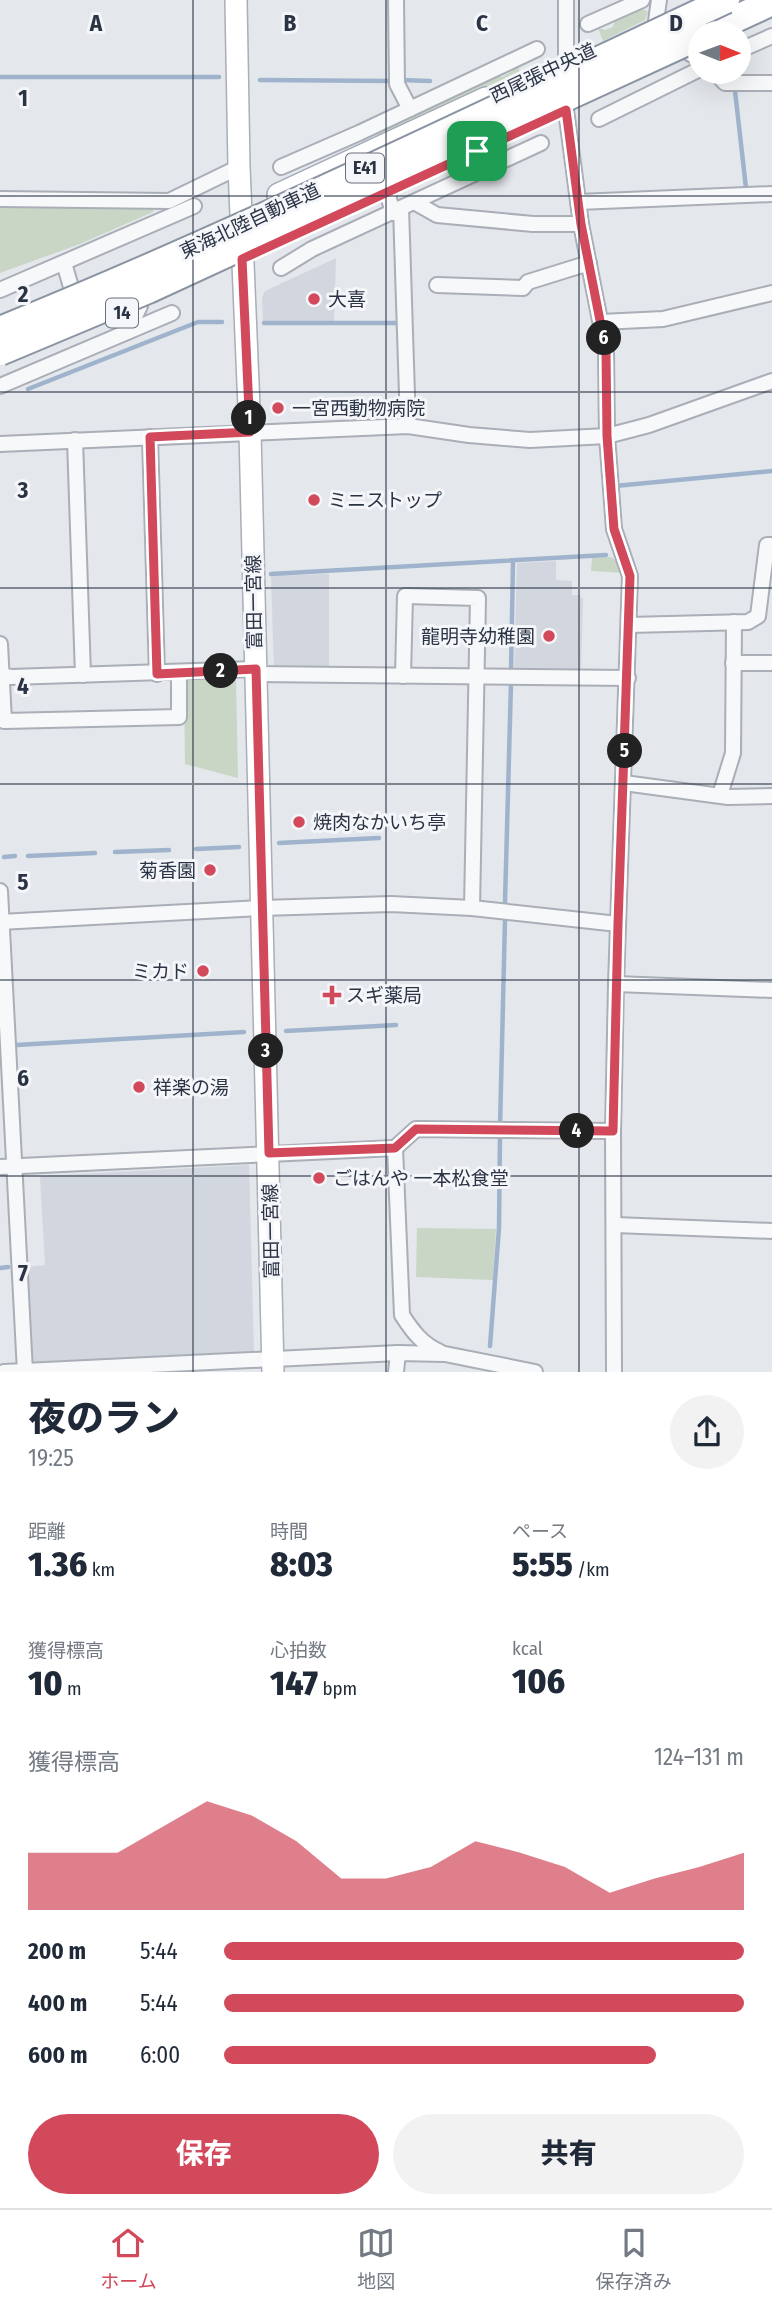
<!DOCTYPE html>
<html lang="ja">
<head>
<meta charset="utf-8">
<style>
	:root { --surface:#fff; --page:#f2f2f3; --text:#1f2937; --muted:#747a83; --line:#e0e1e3; --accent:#d1495b }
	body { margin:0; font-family:"Fira Sans Condensed","Noto Sans JP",sans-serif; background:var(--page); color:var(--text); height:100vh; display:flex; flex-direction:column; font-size:26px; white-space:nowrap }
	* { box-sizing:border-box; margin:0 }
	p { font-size:23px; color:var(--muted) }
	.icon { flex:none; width:38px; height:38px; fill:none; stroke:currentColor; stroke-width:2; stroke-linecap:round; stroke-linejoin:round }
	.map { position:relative; height:1372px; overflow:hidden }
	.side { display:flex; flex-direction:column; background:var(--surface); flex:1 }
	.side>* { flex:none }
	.needle { width:46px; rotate:91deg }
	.buttons { position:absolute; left:688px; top:21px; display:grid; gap:14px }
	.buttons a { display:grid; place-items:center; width:63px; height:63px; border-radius:50%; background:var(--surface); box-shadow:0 7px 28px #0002; font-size:35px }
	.pin { position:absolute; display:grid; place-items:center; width:60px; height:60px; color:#fff; margin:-30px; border-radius:14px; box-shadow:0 4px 10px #0006 }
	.km { position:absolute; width:35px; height:35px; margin:-18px; border-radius:50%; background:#222; color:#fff; font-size:19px; line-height:35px; text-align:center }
	.round { display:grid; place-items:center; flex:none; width:74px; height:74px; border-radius:37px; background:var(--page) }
	.summary { display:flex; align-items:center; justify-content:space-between; height:119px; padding:0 28px }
	h1 { font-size:38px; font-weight:800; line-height:52px }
	.metrics { display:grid; grid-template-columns:repeat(3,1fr); gap:10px; height:119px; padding:7px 28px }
	.metrics div { display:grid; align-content:center }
	.metrics b { font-size:35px; font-weight:800 }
	.metrics small { font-size:19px; font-weight:400 }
	.metrics p { font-size:19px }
	.chart { height:196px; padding:14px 28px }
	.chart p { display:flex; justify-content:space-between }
	.chart svg { width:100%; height:126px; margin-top:7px; fill:var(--accent); opacity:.7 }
	.cta { display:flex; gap:14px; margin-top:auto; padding:14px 28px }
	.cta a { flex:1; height:80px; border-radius:42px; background:var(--accent); color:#fff; font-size:28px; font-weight:800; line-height:80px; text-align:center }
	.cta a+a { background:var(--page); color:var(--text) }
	ul { padding:0 28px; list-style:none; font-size:23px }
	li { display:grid; grid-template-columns:112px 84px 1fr; align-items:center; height:52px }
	li i { height:18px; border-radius:9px; background:var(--accent) }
	.menu { display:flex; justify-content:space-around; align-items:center; height:98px; border-top:2px solid var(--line); background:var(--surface); font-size:19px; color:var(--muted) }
	.menu a { display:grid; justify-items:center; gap:4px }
	.menu .active { color:var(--accent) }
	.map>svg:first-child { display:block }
	.built { fill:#d2d6de }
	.green { fill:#c9d6c5 }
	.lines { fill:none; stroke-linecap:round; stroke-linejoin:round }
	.stream { stroke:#9fb4cc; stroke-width:4.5 }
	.minor-casing { stroke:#a9aeb7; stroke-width:18 }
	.secondary-casing { stroke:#a9aeb7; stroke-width:24 }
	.primary-casing { stroke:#a3abb8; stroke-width:26 }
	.motorway-casing { stroke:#8b94a3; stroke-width:30 }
	.minor { stroke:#f7f8fa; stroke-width:14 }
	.secondary { stroke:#fff; stroke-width:21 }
	.primary { stroke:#fff; stroke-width:23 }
	.motorway { stroke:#fff; stroke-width:26 }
	.motorway-bridge-casing { stroke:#8b94a3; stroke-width:30; stroke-linecap:butt }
	.motorway-bridge { stroke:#fff; stroke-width:26 }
	.route-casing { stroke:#fff; stroke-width:14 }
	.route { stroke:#d1495b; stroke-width:9 }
	.grid { fill:none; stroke:#2b3445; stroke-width:2; stroke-opacity:0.55 }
	.poi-dot { fill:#d1495b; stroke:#f4f6f9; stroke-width:2.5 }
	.labels { text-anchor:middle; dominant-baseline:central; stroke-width:6; stroke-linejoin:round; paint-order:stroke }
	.shield { fill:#f4f6f9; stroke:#676e7b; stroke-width:2 }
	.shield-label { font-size:18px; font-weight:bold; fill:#2b3445 }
	.street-label { font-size:19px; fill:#2b3445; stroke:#f4f6f9 }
	.poi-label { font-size:19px; fill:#2b3445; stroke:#f4f6f9; text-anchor:start }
	.grid-label { font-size:23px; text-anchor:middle; font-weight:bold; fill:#2b3445; stroke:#f4f6f9; stroke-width:6; stroke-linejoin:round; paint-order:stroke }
</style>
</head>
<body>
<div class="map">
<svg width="772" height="1372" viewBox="0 0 772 1372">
	<rect width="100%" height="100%" fill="#e4e7ec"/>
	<!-- built -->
	<g class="built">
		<path d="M 336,258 L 334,323 L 263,322 L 262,298 L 265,291 Z"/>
		<path d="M 556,561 L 556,580 L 572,581 L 572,595 L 580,595 L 581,598 L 583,598 L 581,673 L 514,673 L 517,563 Z"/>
		<path d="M 329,574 L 329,671 L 274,671 L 271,576 Z"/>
		<path d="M 249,1165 L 254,1351 L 34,1363 L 31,1360 L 26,1267 L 45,1265 L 40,1176 Z"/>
	</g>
	<!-- green -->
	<g class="green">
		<path d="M 637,10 L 645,10 L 648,12 L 645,20 L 603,41 L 598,28 L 605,30 L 613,27 L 615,20 Z"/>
		<path d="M 517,64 L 522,78 L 399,135 L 379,139 L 377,134 L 383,128 L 495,75 L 502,77 L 512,71 L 513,66 Z"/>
		<path d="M 0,203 L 153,205 L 153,212 L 80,244 L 0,273 Z"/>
		<path d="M 611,557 L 623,566 L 625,573 L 591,571 L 592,558 Z"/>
		<path d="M 184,678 L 236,678 L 238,778 L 185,764 Z"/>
		<path d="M 417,1228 L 496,1229 L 493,1280 L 416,1277 Z"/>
	</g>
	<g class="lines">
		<!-- stream -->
		<g class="stream">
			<path d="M 0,77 L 219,77"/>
			<path d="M 260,80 L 392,81"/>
			<path d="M 401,80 L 430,81"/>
			<path d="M 735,91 L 746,188"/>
			<path d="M 264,323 L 400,323"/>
			<path d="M 28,389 L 198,322 L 222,322"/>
			<path d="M 615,486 L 772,471"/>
			<path d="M 271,574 L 606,555"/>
			<path d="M 511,671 L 513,561"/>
			<path d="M 279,843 L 379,838"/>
			<path d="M 196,849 L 239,847"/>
			<path d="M 115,852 L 169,850"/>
			<path d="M 28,856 L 95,853"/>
			<path d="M 4,857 L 15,856"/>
			<path d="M 505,902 L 511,683"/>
			<path d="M 286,1031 L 396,1025"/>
			<path d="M 16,1045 L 244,1032"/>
			<path d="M 500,1127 L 505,920"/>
			<path d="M 0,1268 L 8,1267"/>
			<path d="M 490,1346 L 499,1228 L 500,1133"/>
		</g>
		<!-- minor casing -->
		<g class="minor-casing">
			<g id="minor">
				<path d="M 396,0 L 397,84 L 410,109"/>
				<path d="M 566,0 L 566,110 L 581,224 L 606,351 L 607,436 L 614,529 L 630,576 L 616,984 L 613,1131 L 614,1372"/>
				<path d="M 656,21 L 659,0"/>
				<path d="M 588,24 L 642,0"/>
				<path d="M 738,51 L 772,36"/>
				<path d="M 689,53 L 700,59"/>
				<path d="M 715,72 L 725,83 L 772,83"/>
				<path d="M 599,119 L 700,69"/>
				<path d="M 281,167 L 359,133 L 537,49"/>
				<path d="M 387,192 L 393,213"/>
				<path d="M 0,199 L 169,201 L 239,167"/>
				<path d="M 414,202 L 437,215 L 533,224 L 581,224"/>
				<path d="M 578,202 L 772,194"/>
				<path d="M 401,208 L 408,426"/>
				<path d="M 64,263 L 71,287"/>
				<path d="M 281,268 L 312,249 L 541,143"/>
				<path d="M 437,285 L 523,288 L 528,282 L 589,263"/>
				<path d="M 0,290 L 194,206"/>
				<path d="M 601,322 L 663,319 L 772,293"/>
				<path d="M 127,332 L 140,306"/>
				<path d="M 0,386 L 172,313"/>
				<path d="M 150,437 L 157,674"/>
				<path d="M 75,440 L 83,675"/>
				<path d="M 0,444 L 408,426 L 469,435 L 530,440 L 607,436 L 649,425 L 772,381"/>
				<path d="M 629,625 L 748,622 L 758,616 L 767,545 L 772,545"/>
				<path d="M 0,644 L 4,721 L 179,717 L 179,672"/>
				<path d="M 733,663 L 772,663"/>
				<path d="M 256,674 L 628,678"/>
				<path d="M 0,675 L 11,677 L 256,669"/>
				<path d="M 403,676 L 405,596 L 478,598 L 472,908"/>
				<path d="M 624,783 L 728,797 L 772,796"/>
				<path d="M 720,795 L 733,753 L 734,622"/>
				<path d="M 0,891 L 25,1372"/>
				<path d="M 0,922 L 262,908 L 391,904 L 472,908 L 618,924"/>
				<path d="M 616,984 L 772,990"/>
				<path d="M 395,1148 L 402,1315 C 413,1332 422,1344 440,1352"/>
				<path d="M 395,1148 L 416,1129 L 613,1131"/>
				<path d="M 0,1167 L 395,1148"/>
				<path d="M 615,1225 L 772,1231"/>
				<path d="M 4,1372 L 398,1353 L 445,1354 L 535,1372"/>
				<path d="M 396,1372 L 398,1353"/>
			</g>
		</g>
		<!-- secondary casing -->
		<g class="secondary-casing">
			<path id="secondary" d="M 236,0 L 239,167 L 250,432 L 273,1372"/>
		</g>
		<!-- primary casing -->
		<g class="primary-casing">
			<path id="primary" d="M 279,195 L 486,99"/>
		</g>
		<!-- motorway casing -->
		<g class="motorway-casing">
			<path id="motorway" d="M 705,33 L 772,2"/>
		</g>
		<!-- minor -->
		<use href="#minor" class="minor"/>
		<!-- secondary -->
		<use href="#secondary" class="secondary"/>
		<!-- primary -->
		<use href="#primary" class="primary"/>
		<!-- motorway -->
		<use href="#motorway" class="motorway"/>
		<!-- motorway-bridge casing -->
		<g class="motorway-bridge-casing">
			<g id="motorway-bridge">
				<path d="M 0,330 C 246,230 486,113 726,0"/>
				<path d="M 0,352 L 148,290 L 700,36"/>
			</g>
		</g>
		<!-- motorway-bridge -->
		<use href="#motorway-bridge" class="motorway-bridge"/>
	</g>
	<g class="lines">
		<!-- route casing -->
		<g class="route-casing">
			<path id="route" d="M 566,110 L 581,224 L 606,351 L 607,436 L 614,529 L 630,576 L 618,924 L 613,1131 L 416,1129 L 395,1148 L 269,1153 L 256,669 L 157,674 L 150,437 L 250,432 L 242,259 Z"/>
		</g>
		<!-- route -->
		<use href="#route" class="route"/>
	</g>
	<!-- grid -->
	<path class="grid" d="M 193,0 L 193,1372M 386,0 L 386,1372M 579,0 L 579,1372M 0,196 L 772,196M 0,392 L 772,392M 0,588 L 772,588M 0,784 L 772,784M 0,980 L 772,980M 0,1176 L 772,1176"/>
	<!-- markers -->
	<g class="poi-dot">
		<circle cx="314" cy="299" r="7"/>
		<circle cx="278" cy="408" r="7"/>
		<circle cx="314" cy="500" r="7"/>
		<circle cx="549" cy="636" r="7"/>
		<circle cx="299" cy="822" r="7"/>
		<circle cx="210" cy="870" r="7"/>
		<circle cx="203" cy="971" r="7"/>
		<path d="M328.5 984.5h7v7h7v7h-7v7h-7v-7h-7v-7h7z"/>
		<circle cx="139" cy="1087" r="7"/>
		<circle cx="319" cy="1178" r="7"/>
	</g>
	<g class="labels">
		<!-- shield labels -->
		<g class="shield">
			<rect x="346" y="153.5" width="38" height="29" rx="5"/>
			<rect x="106" y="298.5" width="32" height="29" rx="5"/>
		</g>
		<g class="shield-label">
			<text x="365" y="168">E41</text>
			<text x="122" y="313">14</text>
		</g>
		<!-- street labels -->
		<g class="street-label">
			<text transform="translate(543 73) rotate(-25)">西尾張中央道</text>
			<text transform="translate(250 221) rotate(-25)">東海北陸自動車道</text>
			<text transform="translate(254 602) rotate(-91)">富田一宮線</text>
			<text transform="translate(271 1231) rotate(-91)">富田一宮線</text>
		</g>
		<!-- poi labels -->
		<g class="poi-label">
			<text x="328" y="299">大喜</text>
			<text x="292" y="408">一宮西動物病院</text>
			<text x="328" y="500">ミニストップ</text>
			<text x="535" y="636" text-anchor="end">龍明寺幼稚園</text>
			<text x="313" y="822">焼肉なかいち亭</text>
			<text x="196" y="870" text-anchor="end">菊香園</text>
			<text x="189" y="971" text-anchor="end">ミカド</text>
			<text x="346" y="995">スギ薬局</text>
			<text x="153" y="1087">祥楽の湯</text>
			<text x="333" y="1178">ごはんや 一本松食堂</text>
		</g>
	</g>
	<g class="grid-label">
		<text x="96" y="31">A</text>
		<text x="290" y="31">B</text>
		<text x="482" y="31">C</text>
		<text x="676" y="31">D</text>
		<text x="23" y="106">1</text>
		<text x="23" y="302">2</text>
		<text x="23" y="498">3</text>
		<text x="23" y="694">4</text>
		<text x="23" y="890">5</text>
		<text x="23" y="1086">6</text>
		<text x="23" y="1281">7</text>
	</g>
</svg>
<div class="buttons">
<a><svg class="needle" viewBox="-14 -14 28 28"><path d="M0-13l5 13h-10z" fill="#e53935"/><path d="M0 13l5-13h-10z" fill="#747a83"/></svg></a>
</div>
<div class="pin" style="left:477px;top:151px;background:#1e9e55"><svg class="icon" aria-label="arrive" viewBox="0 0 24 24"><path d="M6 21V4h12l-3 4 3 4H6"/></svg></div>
<b class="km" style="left:249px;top:418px">1</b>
<b class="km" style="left:221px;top:671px">2</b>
<b class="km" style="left:266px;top:1051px">3</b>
<b class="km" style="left:577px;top:1131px">4</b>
<b class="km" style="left:625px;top:751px">5</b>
<b class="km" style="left:604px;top:338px">6</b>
</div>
<section class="side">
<div class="summary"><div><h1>夜のラン</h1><p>19:25</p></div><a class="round"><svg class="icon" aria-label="share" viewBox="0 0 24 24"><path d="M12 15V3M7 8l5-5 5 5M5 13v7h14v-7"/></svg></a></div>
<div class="metrics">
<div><p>距離</p><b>1.36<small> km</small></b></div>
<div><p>時間</p><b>8:03</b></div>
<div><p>ペース</p><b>5:55<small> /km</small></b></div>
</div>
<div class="metrics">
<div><p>獲得標高</p><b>10<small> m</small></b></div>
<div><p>心拍数</p><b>147<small> bpm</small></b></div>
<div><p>kcal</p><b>106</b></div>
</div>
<div class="chart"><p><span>獲得標高</span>124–131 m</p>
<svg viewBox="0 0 160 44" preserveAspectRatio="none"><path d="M0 44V24L10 24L20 24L30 15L40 6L50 11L60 20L70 33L80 33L90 29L100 20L110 24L120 29L130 38L140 33L150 29L160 24V44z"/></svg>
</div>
<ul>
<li><b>200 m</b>5:44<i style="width:100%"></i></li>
<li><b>400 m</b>5:44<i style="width:100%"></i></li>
<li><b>600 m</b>6:00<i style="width:83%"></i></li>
</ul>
<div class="cta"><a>保存</a><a>共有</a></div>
</section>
<nav class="menu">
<a class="active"><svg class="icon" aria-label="home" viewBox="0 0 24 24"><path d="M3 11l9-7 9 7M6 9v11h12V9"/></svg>ホーム</a>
<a><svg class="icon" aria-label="map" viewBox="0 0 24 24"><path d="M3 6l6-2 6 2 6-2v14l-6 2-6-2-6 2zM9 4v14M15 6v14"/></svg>地図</a>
<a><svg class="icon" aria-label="saved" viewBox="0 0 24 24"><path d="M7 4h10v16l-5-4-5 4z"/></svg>保存済み</a>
</nav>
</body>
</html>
